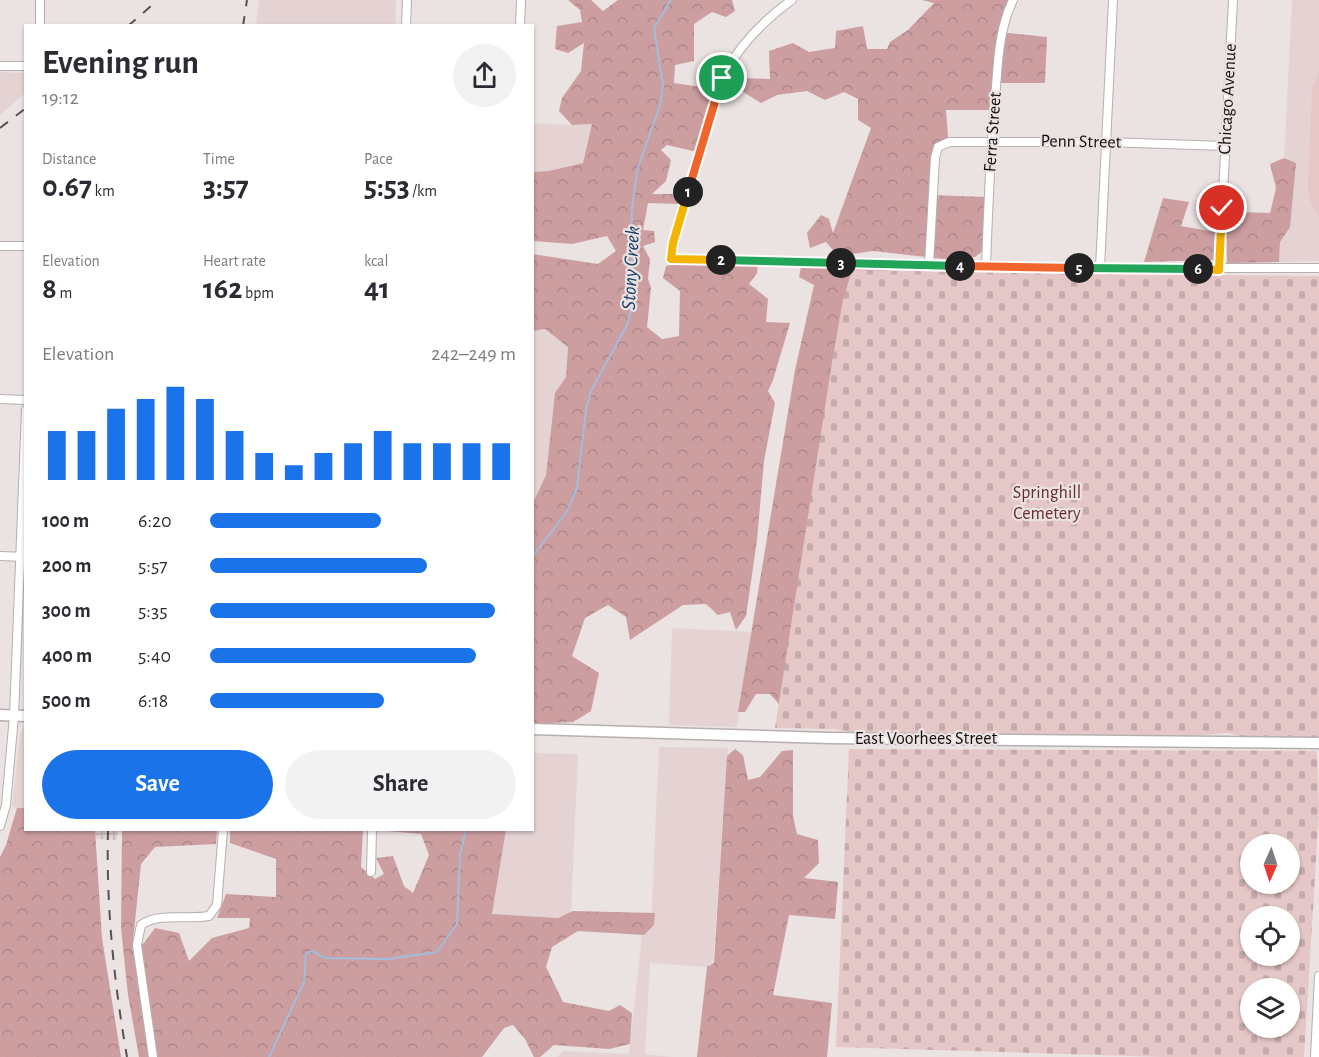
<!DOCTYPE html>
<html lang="en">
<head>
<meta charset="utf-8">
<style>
	:root { --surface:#fff; --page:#f2f2f3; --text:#2b2b33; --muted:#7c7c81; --accent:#1a73e8 }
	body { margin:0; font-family:"Alegreya Sans",sans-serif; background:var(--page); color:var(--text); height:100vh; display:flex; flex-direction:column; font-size:22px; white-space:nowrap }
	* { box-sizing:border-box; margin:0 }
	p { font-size:20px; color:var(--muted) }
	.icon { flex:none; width:33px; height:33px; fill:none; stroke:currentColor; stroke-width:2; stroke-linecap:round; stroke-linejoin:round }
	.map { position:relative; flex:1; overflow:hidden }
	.drawer { position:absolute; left:24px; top:24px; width:510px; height:807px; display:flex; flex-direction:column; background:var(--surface); border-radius:0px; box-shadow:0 2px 4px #0004 }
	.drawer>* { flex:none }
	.needle { width:39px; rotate:183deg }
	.buttons { position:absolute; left:1240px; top:834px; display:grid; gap:12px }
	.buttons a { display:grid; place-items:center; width:60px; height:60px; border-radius:50%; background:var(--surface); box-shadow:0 2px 4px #0004; font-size:30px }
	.pin { position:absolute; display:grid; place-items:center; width:51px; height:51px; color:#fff; margin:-26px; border:3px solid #fff; border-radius:50%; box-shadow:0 2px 6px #0007 }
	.km { position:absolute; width:30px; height:30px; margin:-15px; border-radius:50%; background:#222; color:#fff; font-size:16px; line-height:30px; text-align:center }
	.round { display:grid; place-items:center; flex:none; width:63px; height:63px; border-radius:32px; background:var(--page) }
	.headline { display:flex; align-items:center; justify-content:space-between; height:102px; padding:0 18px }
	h1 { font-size:33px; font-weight:700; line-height:45px }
	.metrics { display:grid; grid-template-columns:repeat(3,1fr); gap:9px; height:102px; padding:6px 18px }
	.metrics div { display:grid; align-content:center }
	.metrics b { font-size:30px; font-weight:700 }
	.metrics small { font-size:16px; font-weight:400 }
	.metrics p { font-size:16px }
	.chart { height:168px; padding:12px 18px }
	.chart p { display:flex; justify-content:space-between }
	.chart svg { width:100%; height:108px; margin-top:6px; stroke:var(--accent); stroke-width:6 }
	.action { display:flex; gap:12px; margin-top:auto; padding:12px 18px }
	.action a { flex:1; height:69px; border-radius:36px; background:var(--accent); color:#fff; font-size:24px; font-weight:700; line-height:69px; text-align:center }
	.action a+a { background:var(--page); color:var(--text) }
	ul { padding:0 18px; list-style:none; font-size:20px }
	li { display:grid; grid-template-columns:96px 72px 1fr; align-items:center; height:45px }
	li i { height:15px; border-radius:8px; background:var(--accent) }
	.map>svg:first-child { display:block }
	.built { fill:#e5d3d4 }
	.industrial { fill:url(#industrial-grid) }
	.grass { fill:#e6c7c8 }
	.forest { fill:url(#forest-crowns) }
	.cemetery { fill:url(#cemetery-stones); fill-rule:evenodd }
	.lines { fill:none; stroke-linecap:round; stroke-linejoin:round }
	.stream { stroke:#a2bddd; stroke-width:2 }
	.minor-casing { stroke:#b7afaf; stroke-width:10 }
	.secondary-casing { stroke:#b7afaf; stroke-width:13 }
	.minor { stroke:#fff; stroke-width:8 }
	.secondary { stroke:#fff; stroke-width:10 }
	.rail { stroke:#585353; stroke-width:2; stroke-dasharray:10 10; stroke-linecap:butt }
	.split-1-casing { stroke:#fff; stroke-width:12 }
	.split-2-casing { stroke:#fff; stroke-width:12 }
	.split-3-casing { stroke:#fff; stroke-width:12 }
	.split-4-casing { stroke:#fff; stroke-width:12 }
	.split-5-casing { stroke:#fff; stroke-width:12 }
	.split-6-casing { stroke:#fff; stroke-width:12 }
	.split-7-casing { stroke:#fff; stroke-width:12 }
	.split-1 { stroke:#f0652b; stroke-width:8 }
	.split-2 { stroke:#f5b400; stroke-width:8 }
	.split-3 { stroke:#22a559; stroke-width:8 }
	.split-4 { stroke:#22a559; stroke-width:8 }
	.split-5 { stroke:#f0652b; stroke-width:8 }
	.split-6 { stroke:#22a559; stroke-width:8 }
	.split-7 { stroke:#f5b400; stroke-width:8 }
	.labels { text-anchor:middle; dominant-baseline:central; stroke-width:4.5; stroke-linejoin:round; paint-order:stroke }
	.street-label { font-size:18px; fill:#110e0e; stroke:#ebe2e2 }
	.park-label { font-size:18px; fill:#682d33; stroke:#ebe2e2 }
	.water-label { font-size:20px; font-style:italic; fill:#153d66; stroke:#ebe2e2 }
</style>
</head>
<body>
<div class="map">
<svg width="1319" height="1057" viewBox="0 0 1319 1057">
	<defs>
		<pattern id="industrial-grid" width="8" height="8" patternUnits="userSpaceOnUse" patternTransform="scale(1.5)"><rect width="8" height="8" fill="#e5d3d4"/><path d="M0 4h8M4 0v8" fill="none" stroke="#c3b4b5"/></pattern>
		<pattern id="forest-crowns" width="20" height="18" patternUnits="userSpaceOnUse" patternTransform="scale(1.5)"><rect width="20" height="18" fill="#cc9ea0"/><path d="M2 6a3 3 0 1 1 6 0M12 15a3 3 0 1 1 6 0" fill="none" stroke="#ae8789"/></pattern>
		<pattern id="cemetery-stones" width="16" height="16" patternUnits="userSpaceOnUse" patternTransform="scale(1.5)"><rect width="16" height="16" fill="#e6c7c8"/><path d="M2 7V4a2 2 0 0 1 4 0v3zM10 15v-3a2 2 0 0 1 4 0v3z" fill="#c4aaab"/></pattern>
	</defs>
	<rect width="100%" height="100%" fill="#ebe2e2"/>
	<!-- built -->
	<g class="built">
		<path d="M 259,0 L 396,0 L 395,25 L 256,25 Z"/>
		<path d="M 1292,0 L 1319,0 L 1319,261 L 1279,262 Z"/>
		<path d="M 0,72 L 25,73 L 26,92 L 0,115 Z"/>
		<path d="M 532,123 L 572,125 L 592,124 L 583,163 L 549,171 L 533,172 Z"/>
		<path d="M 545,329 L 568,346 L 566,377 L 555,393 L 546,475 L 533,505 L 533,331 Z"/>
		<path d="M 672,628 L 751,632 L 737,727 L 669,725 Z"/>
		<path d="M 25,726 L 25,808 L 17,808 L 12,807 L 20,733 Z"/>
		<path d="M 659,747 L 728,748 L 713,963 L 707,967 L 650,963 L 645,1054 L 672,1057 L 557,1057 L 563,1051 L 629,1054 L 642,935 L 644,935 L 651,927 Z"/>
		<path d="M 533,753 L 578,754 L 571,912 L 558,918 L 492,914 L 506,830 L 532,830 Z"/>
	</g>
	<!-- industrial -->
	<path class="industrial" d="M 95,830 L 118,830 L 117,840 L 95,839 Z"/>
	<!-- grass -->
	<path class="grass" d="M 1319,71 L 1319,217 L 1311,204 L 1308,190 L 1312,88 Z"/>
	<!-- forest -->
	<g class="forest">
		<path d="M 568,0 L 591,0 L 603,11 L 618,0 L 732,0 L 735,11 L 726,17 L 712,12 L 694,24 L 694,61 L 675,65 L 674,83 L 715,89 L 697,152 L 667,145 L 661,150 L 671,160 L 666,181 L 652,194 L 681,194 L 679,204 L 648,203 L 643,230 L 654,231 L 655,242 L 643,246 L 650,259 L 648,279 L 651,288 L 647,327 L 662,339 L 679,336 L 680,291 L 663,278 L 666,266 L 682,263 L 758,264 L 757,273 L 749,284 L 768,299 L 766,322 L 790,323 L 773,380 L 768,391 L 775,403 L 764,461 L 757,540 L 746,616 L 736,630 L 730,612 L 718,615 L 706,604 L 683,605 L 630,640 L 626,617 L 608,605 L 585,618 L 572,656 L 599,673 L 591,711 L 573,722 L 533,724 L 532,505 L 546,475 L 555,393 L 566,377 L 568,347 L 545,329 L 533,331 L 532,254 L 598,264 L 616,251 L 607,236 L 572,244 L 533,241 L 533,172 L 549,171 L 583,163 L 592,124 L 572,125 L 559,111 L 562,98 L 581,71 L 584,43 L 568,53 L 555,49 L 557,26 L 582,22 L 580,10 Z"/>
		<path d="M 922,0 L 1009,0 L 999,32 L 1047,37 L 1045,83 L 999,83 L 990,110 L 946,110 L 948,138 L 932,149 L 930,195 L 986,197 L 984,250 L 975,257 L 944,259 L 873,251 L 838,256 L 826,242 L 810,248 L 807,233 L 821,215 L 829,219 L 833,233 L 871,128 L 858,120 L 858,99 L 844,92 L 825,100 L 807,91 L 777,95 L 761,103 L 740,90 L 741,78 L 770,79 L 769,51 L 793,43 L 809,52 L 835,48 L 836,31 L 863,26 L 867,49 L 887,49 L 890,42 L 908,30 L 934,3 Z"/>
		<path d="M 1284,158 L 1296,163 L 1290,227 L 1280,242 L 1279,262 L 1227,263 L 1226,224 L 1237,212 L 1270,213 L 1276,188 L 1270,164 Z"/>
		<path d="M 1163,198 L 1189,202 L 1181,226 L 1215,232 L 1214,260 L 1144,262 Z"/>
		<path d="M 801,267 L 889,270 L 779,704 L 770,694 L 756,694 L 745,712 L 738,712 L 795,370 L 814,285 L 799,277 Z"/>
		<path d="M 735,749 L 743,755 L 748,780 L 760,777 L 782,751 L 793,750 L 793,816 L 797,834 L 818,840 L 819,863 L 804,878 L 838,882 L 835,919 L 789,915 L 773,995 L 832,1003 L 827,1057 L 697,1057 L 707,967 L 714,963 L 727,756 Z"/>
		<path d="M 17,808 L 25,808 L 26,830 L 95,830 L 102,938 L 121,1057 L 0,1057 L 0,857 L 6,845 Z"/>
		<path d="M 122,830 L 217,830 L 216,844 L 155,847 L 141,864 L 132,950 L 144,943 L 155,928 L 179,933 L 189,961 L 212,938 L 249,928 L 250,918 L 217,918 L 226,894 L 276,897 L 276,859 L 230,843 L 230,830 L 363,830 L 361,867 L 375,879 L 384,874 L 376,858 L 393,856 L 404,886 L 413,893 L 429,855 L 421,834 L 388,831 L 388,830 L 506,830 L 492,914 L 558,918 L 573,911 L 655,913 L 654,925 L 644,935 L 578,931 L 552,947 L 546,967 L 563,1002 L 609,1011 L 620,1005 L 632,1013 L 630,1044 L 609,1049 L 554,1045 L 540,1057 L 534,1057 L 525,1039 L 513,1025 L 504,1028 L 482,1057 L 139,1057 L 128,995 L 121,928 Z"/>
	</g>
	<!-- cemetery -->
	<g class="cemetery">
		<path d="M 852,270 L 1100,274 L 1319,276 L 1319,738 L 1241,736 L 1228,733 L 1191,736 L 849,732 L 835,729 L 775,728 L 833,356 L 843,300 Z"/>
		<path d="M 849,749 L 1317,751 L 1319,810 L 1304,1057 L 1163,1057 L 836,1047 ZM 1251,844 L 1290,844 L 1290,884 L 1251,884 ZM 1251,916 L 1290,916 L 1290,956 L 1251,956 ZM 1251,988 L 1290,988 L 1290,1028 L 1251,1028 Z"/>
	</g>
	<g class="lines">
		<!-- stream -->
		<g class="stream">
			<path d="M 532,557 L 566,513 L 577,488 L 586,409 L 591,391 L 628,323 L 632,304 L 633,283 L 631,239 L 632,208 L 637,171 L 660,105 L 663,86 L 654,28 L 671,0"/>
			<path d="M 269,1057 L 304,982 L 306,954 L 312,951 L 325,958 L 388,959 L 437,952 L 457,924 L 460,855 L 466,830"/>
		</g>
		<!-- minor casing -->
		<g class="minor-casing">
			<g id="minor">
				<path d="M 792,0 C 764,20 738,47 722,78 L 673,243 L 671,259 L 1100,268 L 1319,268"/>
				<path d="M 40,26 L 40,0"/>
				<path d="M 406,26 L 407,0"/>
				<path d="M 520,26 L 521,0"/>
				<path d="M 0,66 L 26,66"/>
				<path d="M 0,246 L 26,246"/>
				<path d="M 929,265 L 935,158 L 938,147 L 949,142 L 1106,142 L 1225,146"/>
				<path d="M 986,266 C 988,211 990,155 995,99 C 998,65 998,31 1013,0"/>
				<path d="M 1100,268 L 1113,0"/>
				<path d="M 1219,270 L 1233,0"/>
				<path d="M 0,399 L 26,400"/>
				<path d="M 0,556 L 26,557"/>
				<path d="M 0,826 L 6,805 L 14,716 L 26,410"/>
				<path d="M 371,872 L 372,830"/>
				<path d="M 153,1057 L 137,945 L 141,925 C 160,912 186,920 209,916 L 217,905 L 223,830"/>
				<path d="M 1315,1057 L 1319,976"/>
			</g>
		</g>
		<!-- secondary casing -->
		<g class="secondary-casing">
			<g id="secondary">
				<path d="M 0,715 L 26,716"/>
				<path d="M 532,729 L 829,738 L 1319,743"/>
			</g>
		</g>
		<!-- minor -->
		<use href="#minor" class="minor"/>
		<!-- secondary -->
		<use href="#secondary" class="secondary"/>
		<!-- rail -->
		<g class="rail">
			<path d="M 128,26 L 158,0"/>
			<path d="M 243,26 L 247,0"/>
			<path d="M 0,128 L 26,108"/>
			<path d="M 108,830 C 106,906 114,982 127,1057"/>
		</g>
	</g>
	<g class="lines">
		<!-- split-1 casing -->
		<g class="split-1-casing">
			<path id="split-1" d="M 688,192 L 722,78"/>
		</g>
		<!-- split-2 casing -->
		<g class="split-2-casing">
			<path id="split-2" d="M 688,192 L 673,243 L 671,259 L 721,260"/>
		</g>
		<!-- split-3 casing -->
		<g class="split-3-casing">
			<path id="split-3" d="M 721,260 L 841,263"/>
		</g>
		<!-- split-4 casing -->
		<g class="split-4-casing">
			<path id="split-4" d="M 841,263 L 960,266"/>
		</g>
		<!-- split-5 casing -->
		<g class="split-5-casing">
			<path id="split-5" d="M 960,266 L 1079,268"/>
		</g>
		<!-- split-6 casing -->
		<g class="split-6-casing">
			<path id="split-6" d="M 1079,268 L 1198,269"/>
		</g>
		<!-- split-7 casing -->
		<g class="split-7-casing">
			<path id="split-7" d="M 1198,269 L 1219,270 L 1222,208"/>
		</g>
		<!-- split-1 -->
		<use href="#split-1" class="split-1"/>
		<!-- split-2 -->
		<use href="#split-2" class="split-2"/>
		<!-- split-3 -->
		<use href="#split-3" class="split-3"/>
		<!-- split-4 -->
		<use href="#split-4" class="split-4"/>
		<!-- split-5 -->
		<use href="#split-5" class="split-5"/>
		<!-- split-6 -->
		<use href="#split-6" class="split-6"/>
		<!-- split-7 -->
		<use href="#split-7" class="split-7"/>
	</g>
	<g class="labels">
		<!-- street labels -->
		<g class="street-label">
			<text transform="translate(1228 99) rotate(-87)">Chicago Avenue</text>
			<text transform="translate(993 132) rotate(-86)">Ferra Street</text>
			<text transform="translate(1081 142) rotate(1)">Penn Street</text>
			<text x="926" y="739">East Voorhees Street</text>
		</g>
		<!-- park labels -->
		<g class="park-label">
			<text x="1047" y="493">Springhill<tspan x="1047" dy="21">Cemetery</tspan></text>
		</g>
		<!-- water labels -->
		<g class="water-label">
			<text transform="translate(631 268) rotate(-87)">Stony Creek</text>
		</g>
	</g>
</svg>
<div class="buttons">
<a><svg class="needle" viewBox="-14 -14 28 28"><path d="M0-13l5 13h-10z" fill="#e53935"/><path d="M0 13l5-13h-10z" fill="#7c7c81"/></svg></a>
<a><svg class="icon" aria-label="locate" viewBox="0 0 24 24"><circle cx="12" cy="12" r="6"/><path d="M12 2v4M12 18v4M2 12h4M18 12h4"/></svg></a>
<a><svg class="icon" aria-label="layers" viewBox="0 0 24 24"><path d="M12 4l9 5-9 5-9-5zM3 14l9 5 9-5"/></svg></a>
</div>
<div class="pin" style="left:722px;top:78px;background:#1e9e55"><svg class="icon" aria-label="arrive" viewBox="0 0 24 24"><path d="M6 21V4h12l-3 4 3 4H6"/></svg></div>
<div class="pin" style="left:1222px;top:208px;background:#d93025"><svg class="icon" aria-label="check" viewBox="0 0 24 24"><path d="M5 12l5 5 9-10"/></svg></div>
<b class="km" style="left:688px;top:192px">1</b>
<b class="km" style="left:721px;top:260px">2</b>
<b class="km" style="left:841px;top:263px">3</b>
<b class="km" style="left:960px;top:266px">4</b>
<b class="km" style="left:1079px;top:268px">5</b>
<b class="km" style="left:1198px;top:269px">6</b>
<section class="drawer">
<div class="headline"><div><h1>Evening run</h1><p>19:12</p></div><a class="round"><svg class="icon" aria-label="share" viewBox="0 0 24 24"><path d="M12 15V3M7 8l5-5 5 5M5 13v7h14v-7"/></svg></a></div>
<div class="metrics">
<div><p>Distance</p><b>0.67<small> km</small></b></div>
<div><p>Time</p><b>3:57</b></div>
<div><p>Pace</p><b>5:53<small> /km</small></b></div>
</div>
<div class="metrics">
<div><p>Elevation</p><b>8<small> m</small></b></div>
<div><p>Heart rate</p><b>162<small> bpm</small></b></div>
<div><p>kcal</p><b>41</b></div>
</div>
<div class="chart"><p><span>Elevation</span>242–249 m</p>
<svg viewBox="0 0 160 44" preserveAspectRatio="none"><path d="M5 44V24M15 44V24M25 44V15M35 44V11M45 44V6M55 44V11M65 44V24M75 44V33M85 44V38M95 44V33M105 44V29M115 44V24M125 44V29M135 44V29M145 44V29M155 44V29"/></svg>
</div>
<ul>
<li><b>100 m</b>6:20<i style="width:56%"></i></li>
<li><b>200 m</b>5:57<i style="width:71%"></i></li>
<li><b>300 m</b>5:35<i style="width:93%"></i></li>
<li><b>400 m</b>5:40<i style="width:87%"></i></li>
<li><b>500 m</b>6:18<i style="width:57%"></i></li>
</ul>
<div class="action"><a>Save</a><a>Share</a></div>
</section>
</div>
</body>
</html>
